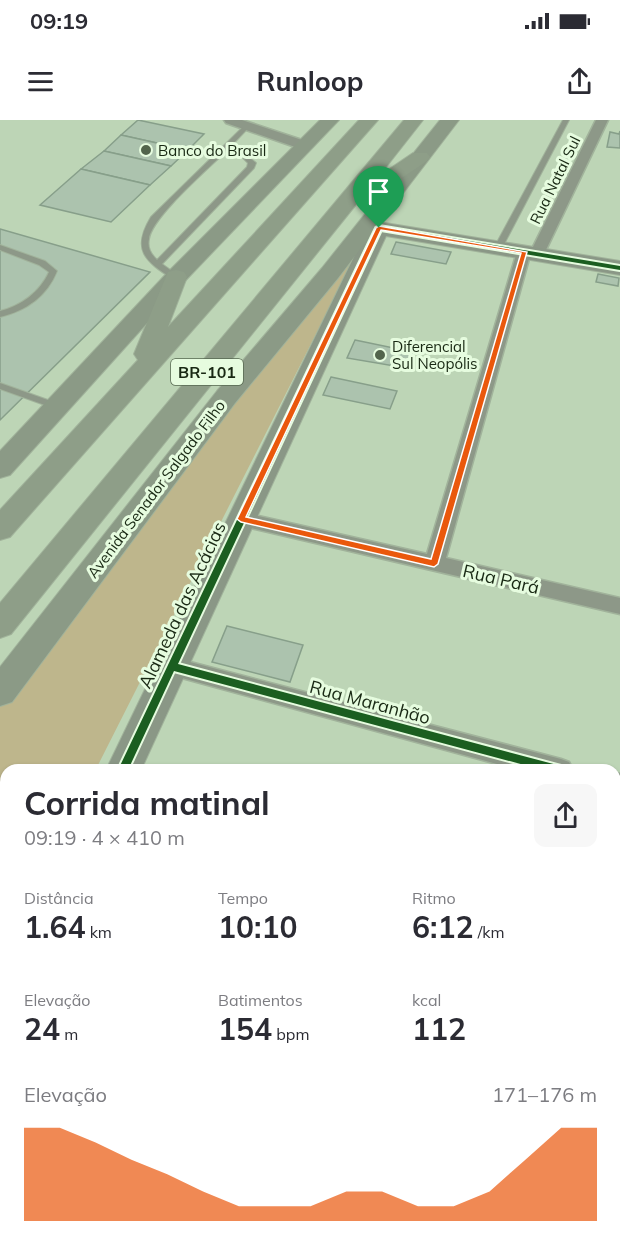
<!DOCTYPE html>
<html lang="pt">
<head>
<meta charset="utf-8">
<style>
	:root { --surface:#fff; --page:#f7f7f7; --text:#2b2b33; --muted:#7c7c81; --accent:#ea580c }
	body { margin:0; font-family:Mulish,sans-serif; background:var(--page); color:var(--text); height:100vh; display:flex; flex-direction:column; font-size:22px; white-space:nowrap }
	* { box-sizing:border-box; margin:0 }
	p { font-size:20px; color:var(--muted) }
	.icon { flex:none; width:33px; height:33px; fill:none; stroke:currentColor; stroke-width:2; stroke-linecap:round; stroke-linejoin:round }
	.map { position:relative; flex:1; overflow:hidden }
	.panel { position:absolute; left:0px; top:644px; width:621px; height:488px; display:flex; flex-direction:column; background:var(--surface); border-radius:18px 18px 0 0; box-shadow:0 2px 4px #0004 }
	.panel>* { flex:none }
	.pin { position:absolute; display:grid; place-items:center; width:51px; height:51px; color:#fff; margin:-62px -26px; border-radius:50% 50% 50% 0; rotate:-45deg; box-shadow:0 0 6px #0007 }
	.pin .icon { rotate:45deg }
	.round { display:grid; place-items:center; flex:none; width:63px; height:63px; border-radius:12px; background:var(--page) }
	.overview { display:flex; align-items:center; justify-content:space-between; height:102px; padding:0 24px }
	h1 { font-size:33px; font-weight:700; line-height:45px }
	.figures { display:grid; grid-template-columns:repeat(3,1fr); gap:9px; height:102px; padding:6px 24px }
	.figures div { display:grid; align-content:center }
	.figures b { font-size:30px; font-weight:700 }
	.figures small { font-size:16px; font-weight:400 }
	.figures p { font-size:16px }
	.chart { height:168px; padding:12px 24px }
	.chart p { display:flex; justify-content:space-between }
	.chart svg { width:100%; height:108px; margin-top:6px; fill:var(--accent); opacity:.7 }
	.status { display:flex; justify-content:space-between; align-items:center; height:42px; padding:0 30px; background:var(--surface); direction:ltr }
	.status svg { height:16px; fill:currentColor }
	header { display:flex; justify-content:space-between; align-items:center; height:78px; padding:0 24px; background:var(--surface); font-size:27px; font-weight:700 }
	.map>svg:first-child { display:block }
	.green { fill:#beb68c }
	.building { fill:#acc3ae; stroke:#879f8a; stroke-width:1.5 }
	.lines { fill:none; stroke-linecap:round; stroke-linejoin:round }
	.lane-casing { stroke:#a1b39b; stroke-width:2 }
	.street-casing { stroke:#a1b39b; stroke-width:3 }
	.secondary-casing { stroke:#a1b39b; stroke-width:2 }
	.primary-casing { stroke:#a1b39b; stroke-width:2 }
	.highway-casing { stroke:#a1b39b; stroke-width:2 }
	.lane { fill:#8d9888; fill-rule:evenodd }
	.street { fill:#8d9888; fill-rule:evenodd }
	.secondary { fill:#8a9786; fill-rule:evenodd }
	.primary { fill:#8b9a86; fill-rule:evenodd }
	.highway { fill:#8e9e88; fill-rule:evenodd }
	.cycleway-casing { stroke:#e6fcdf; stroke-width:4 }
	.cycleway { fill:#1b5e20; fill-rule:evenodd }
	.route { fill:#ea580c; stroke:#fff; stroke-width:1.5; fill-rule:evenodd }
	.poi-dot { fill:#52654c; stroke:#e6fcdf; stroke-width:2 }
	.labels { text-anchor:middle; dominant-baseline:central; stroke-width:6; stroke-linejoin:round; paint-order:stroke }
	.far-poi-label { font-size:15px; fill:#182813; stroke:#e6fcdf; text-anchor:start }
	.far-street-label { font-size:15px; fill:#182813; stroke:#e6fcdf }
	.shield { fill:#e6fcdf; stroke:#566850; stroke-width:1.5 }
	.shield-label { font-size:16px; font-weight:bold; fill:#182813 }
	.street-label { font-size:18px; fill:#182813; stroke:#e6fcdf }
</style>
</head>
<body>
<div class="status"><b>09:19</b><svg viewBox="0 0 49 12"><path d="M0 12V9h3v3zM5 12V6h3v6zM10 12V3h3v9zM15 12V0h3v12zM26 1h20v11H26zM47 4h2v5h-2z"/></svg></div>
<header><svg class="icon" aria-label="menu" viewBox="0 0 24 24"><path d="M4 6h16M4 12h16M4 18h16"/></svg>Runloop<svg class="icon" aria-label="share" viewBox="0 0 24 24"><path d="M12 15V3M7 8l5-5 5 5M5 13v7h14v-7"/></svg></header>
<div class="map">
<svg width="620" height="1130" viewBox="0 0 620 1130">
	<rect width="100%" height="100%" fill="#bdd5b6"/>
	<!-- green -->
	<g class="green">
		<path d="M 366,95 L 364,119 L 96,649 L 6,650 L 6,703 L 0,701 L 0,584 Z"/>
		<path d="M 0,730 L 6,733 L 6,840 L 0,852 Z"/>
	</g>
	<!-- building -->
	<g class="building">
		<path d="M 138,0 L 204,14 L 188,30 L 121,15 Z"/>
		<path d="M 620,11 L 620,28 L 607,27 L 610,12 L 619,14 Z"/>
		<path d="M 121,15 L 188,30 L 171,46 L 104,31 Z"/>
		<path d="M 104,31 L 171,46 L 150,65 L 81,49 Z"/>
		<path d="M 81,49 L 150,65 L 111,102 L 40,85 Z"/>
		<path d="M 0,109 L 150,152 L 0,300 Z"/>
		<path d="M 396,122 L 451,132 L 446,144 L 391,134 Z"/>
		<path d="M 598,154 L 619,158 L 618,166 L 596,162 Z"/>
		<path d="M 355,220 L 413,232 L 406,248 L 347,238 Z"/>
		<path d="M 331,257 L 397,271 L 390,289 L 323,275 Z"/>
		<path d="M 227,506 L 303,525 L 290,562 L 212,542 Z"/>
		<path d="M 0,1116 L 6,1118 L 6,1125 L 27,1125 L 41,1130 L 0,1130 Z"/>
	</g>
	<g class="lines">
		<!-- lane casing -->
		<g class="lane-casing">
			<g id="lane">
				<path d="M 563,0 L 569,0 L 502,128 L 495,130 L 494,128 Z"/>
				<path d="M 245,5 L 250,6 L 229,28 L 245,34 L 256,43 L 254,48 L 162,144 L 180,157 L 173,159 C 145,141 131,130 151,97 ZM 225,32 L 241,36 L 248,43 L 247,47 L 157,140 C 151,134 147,128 149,119 C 152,97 207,50 225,32 Z"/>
				<path d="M 0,125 L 45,141 L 57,151 C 47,176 26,191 0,197 L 0,191 C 21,186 40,172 49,152 L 39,145 L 0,130 Z"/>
				<path d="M 0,263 L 59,284 L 61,286 L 56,289 L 0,269 Z"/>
			</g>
		</g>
		<!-- street casing -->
		<g class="street-casing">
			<g id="street">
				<path d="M 224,0 L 242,0 L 311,23 L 313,26 L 306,30 L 301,29 L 226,3 Z"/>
				<path d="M 596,0 L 608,0 L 544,134 L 537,138 L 530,135 L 446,438 L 620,478 L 620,494 L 234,404 L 231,399 L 234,394 L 241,392 L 427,434 L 517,132 L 524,128 L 531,131 Z"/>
				<path d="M 171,537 L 561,639 L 569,642 L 573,650 L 519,650 L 171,555 L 163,553 L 160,546 L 163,539 Z"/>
				<path d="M 615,653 L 620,654 L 620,676 L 615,675 Z"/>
				<path d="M 6,872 L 6,910 L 0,912 L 0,874 Z"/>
				<path d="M 0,1038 L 6,1041 L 6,1073 L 0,1070 Z"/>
				<path d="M 152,1125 L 184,1125 L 182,1130 L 150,1130 Z"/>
				<path d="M 472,1125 L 504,1125 L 503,1130 L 471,1130 Z"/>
			</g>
		</g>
		<!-- secondary casing -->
		<g class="secondary-casing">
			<g id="secondary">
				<path d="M 379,102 L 620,141 L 620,155 L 386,116 L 141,650 L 106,650 L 368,108 L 372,104 Z"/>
				<path d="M 0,707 L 6,709 L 6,746 L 0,744 Z"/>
				<path d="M 615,903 L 620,905 L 620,947 L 615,945 Z"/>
			</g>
		</g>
		<!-- primary casing -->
		<g class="primary-casing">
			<g id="primary">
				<path d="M 320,0 L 339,0 L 184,162 L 10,355 L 0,358 L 0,331 L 168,152 Z"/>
				<path d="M 440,0 L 459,0 L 338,158 L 235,283 L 12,582 L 0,586 L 0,547 L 217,271 L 322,148 Z"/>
			</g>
		</g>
		<!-- highway casing -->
		<g class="highway-casing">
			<g id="highway">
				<path d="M 359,0 L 378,0 L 10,417 L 0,420 L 0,390 L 138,240 L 134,234 L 168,152 L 176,150 L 184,152 L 187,157 L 168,207 Z"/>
				<path d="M 404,0 L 423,0 L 379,56 L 413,33 L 427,33 L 430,37 L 427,41 L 375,76 L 362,77 L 11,514 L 0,518 L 0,483 Z"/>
			</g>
		</g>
		<!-- lane -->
		<use href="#lane" class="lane"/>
		<!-- street -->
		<use href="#street" class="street"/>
		<!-- secondary -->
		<use href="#secondary" class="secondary"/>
		<!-- primary -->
		<use href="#primary" class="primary"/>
		<!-- highway -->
		<use href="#highway" class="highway"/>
		<!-- cycleway casing -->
		<g class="cycleway-casing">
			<path id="cycleway" d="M 379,106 L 620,146 L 620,150 L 381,110 L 178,544 L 561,646 L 564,647 L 566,650 L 543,650 L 174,551 L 128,650 L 118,650 L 376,108 Z"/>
		</g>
		<!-- cycleway -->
		<use href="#cycleway" class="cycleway"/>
	</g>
	<!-- route -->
	<path class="route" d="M 379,106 L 527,132 L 438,444 L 434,447 L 241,402 L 237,399 L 376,108 ZM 381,110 L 521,133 L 431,439 L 246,397 Z"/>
	<!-- markers -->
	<g class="poi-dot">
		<circle cx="146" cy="30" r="6"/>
		<circle cx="380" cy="235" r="6"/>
	</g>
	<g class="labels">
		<!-- far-poi labels -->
		<g class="far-poi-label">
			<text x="158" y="30">Banco do Brasil</text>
			<text x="392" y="226">Diferencial<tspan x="392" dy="17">Sul Neopólis</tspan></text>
		</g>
		<!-- far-street labels -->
		<g class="far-street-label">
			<text transform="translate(555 60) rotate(-64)">Rua Natal Sul</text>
			<text transform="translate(156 369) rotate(-53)">Avenida Senador Salgado Filho</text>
		</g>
		<!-- shield labels -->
		<rect class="shield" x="171" y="239" width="72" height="26" rx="4.5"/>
		<g class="shield-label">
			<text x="207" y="252">BR-101</text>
		</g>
		<!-- street labels -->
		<g class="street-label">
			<text transform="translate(501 459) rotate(13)">Rua Pará</text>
			<text transform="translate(182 485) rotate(-65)">Alameda das Acácias</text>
			<text transform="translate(370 582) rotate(15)">Rua Maranhão</text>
		</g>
	</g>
</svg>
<div class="pin" style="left:379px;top:108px;background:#1e9e55"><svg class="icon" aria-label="arrive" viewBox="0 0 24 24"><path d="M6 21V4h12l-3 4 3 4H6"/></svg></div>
<section class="panel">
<div class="overview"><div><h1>Corrida matinal</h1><p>09:19 · 4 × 410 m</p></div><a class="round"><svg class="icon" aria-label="share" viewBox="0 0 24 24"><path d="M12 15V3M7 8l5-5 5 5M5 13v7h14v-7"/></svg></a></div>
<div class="figures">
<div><p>Distância</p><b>1.64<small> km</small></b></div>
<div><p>Tempo</p><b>10:10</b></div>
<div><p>Ritmo</p><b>6:12<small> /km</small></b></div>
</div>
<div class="figures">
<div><p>Elevação</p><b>24<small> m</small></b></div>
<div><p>Batimentos</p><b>154<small> bpm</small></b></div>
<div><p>kcal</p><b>112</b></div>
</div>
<div class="chart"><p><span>Elevação</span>171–176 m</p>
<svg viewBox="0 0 160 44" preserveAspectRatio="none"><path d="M0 44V6L10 6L20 12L30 19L40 25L50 32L60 38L70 38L80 38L90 32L100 32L110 38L120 38L130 32L140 19L150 6L160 6V44z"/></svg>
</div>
</section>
</div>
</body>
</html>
